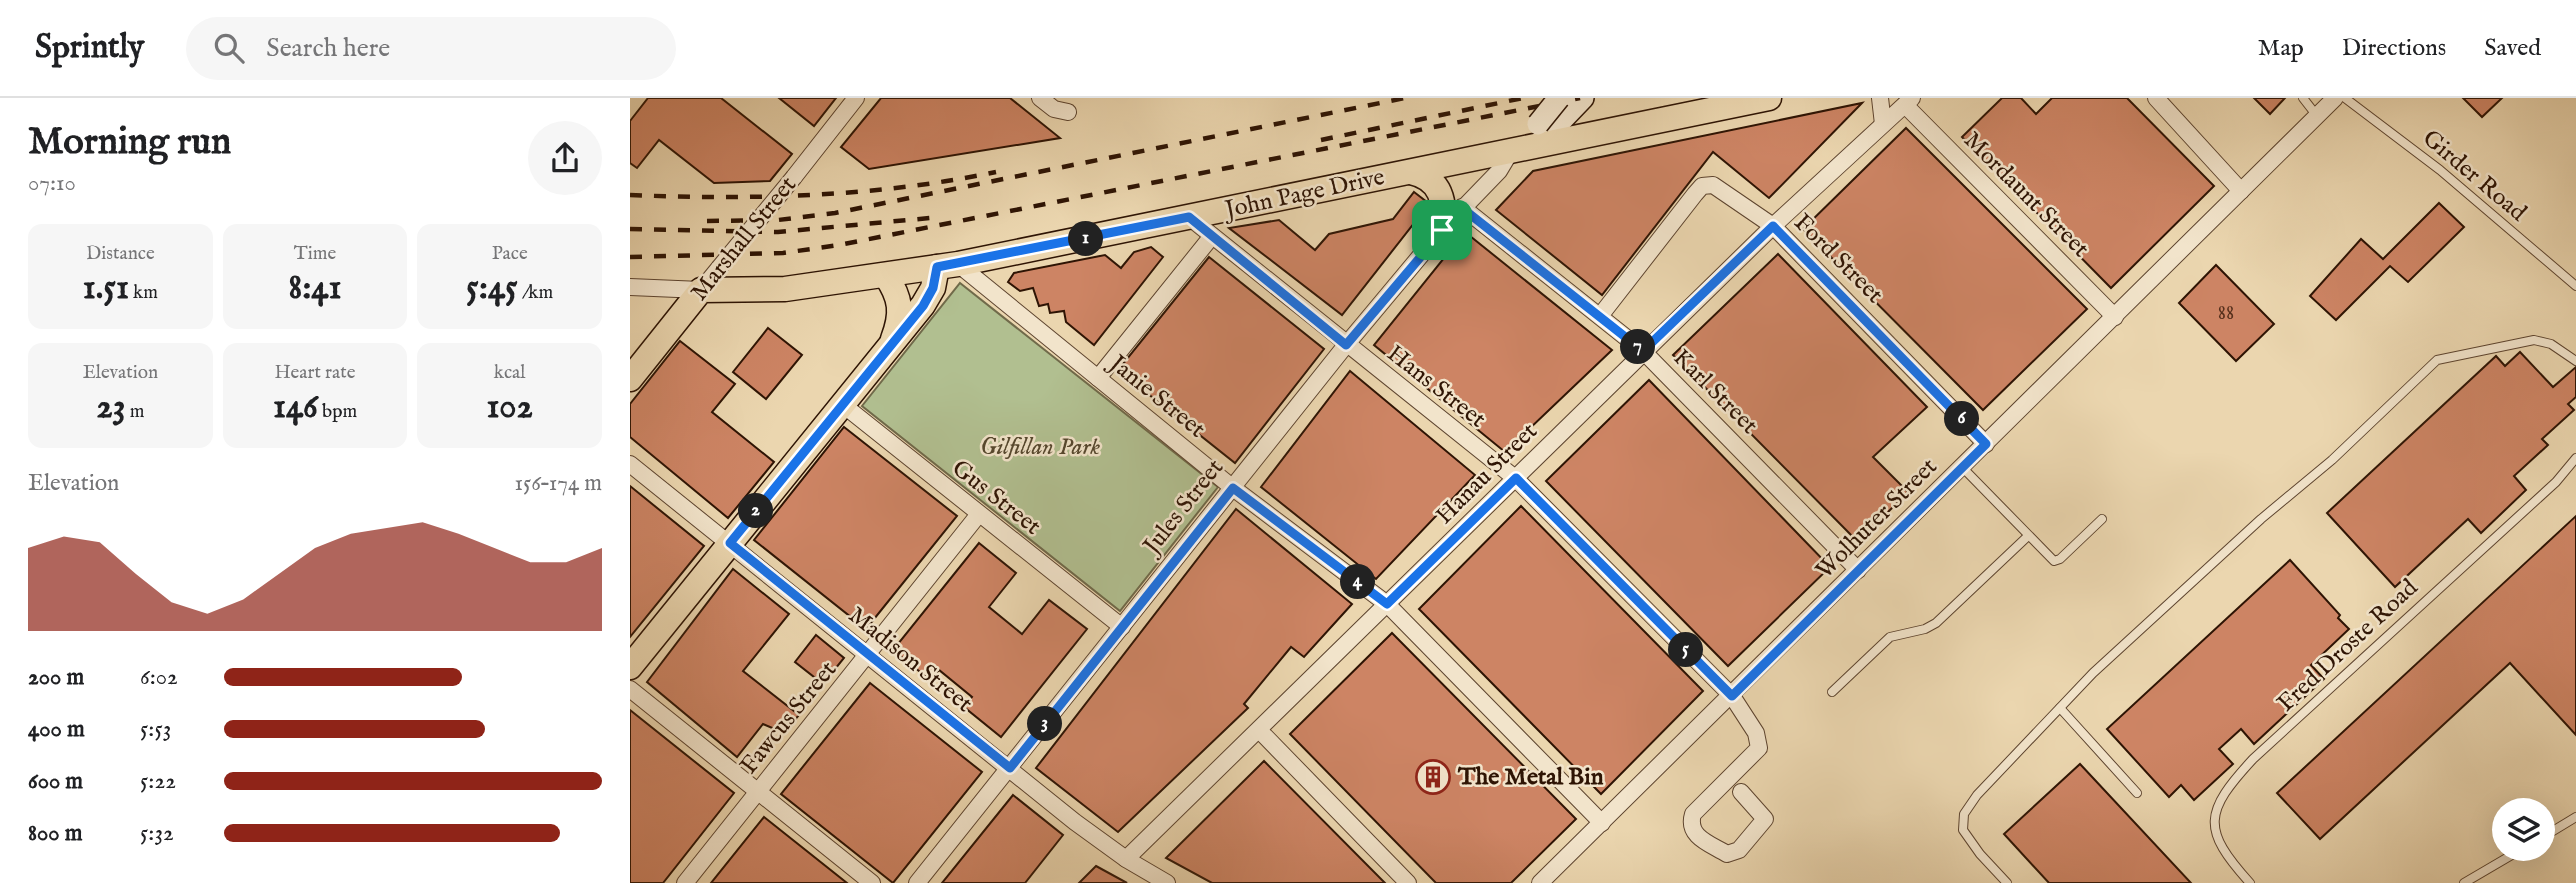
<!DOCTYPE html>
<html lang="en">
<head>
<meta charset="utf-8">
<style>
	:root { --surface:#fff; --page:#f6f6f6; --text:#202124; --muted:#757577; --line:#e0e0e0; --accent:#8f2418 }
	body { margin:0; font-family:"IM FELL English",serif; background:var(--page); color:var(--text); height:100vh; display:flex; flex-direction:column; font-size:26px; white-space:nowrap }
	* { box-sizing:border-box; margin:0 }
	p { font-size:23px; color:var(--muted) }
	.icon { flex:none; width:38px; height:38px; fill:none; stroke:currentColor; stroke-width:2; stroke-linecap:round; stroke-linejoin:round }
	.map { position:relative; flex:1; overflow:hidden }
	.details { display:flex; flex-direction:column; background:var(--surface); width:630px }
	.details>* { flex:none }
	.fabs { position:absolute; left:1862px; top:700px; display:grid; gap:14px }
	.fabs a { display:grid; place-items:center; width:63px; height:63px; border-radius:50%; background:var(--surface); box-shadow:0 7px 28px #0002; font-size:35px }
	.pin { position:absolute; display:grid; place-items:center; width:60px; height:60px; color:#fff; margin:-30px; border-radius:14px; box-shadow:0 4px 10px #0006 }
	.km { position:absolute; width:35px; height:35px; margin:-18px; border-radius:50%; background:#222; color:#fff; font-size:19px; line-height:35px; text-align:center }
	.round { display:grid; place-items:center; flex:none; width:74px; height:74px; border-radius:37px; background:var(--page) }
	.summary { display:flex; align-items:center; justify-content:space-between; height:119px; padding:0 28px }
	h1 { font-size:38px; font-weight:800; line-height:52px }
	.figures { display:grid; grid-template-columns:repeat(3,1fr); gap:10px; height:119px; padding:7px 28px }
	.figures div { display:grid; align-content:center; border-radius:14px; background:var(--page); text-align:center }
	.figures b { font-size:35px; font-weight:800 }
	.figures small { font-size:19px; font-weight:400 }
	.figures p { font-size:19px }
	.chart { height:196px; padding:14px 28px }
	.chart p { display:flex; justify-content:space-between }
	.chart svg { width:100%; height:126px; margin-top:7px; fill:var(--accent); opacity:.7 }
	ul { padding:0 28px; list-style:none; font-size:23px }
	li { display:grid; grid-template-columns:112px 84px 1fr; align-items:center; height:52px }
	li i { height:18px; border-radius:9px; background:var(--accent) }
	header { display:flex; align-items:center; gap:42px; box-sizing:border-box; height:98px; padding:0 35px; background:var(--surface); border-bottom:2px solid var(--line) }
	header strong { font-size:33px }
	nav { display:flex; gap:38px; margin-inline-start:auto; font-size:24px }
	.search { width:490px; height:63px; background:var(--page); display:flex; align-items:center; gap:18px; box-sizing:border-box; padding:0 24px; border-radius:38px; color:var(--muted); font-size:26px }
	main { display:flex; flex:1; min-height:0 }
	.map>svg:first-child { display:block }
	.green { fill:#b1bf90; stroke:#706a4a; stroke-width:2 }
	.building { fill:#cd8464; stroke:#2e1404; stroke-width:2 }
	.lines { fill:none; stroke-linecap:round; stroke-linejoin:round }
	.service-casing { stroke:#5d442f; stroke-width:10 }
	.minor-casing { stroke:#5d442f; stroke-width:18 }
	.secondary-casing { stroke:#2e1404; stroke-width:24 }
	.primary-casing { stroke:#2e1404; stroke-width:27 }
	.service { stroke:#f2e4cb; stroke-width:8 }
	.minor { stroke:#f2e4cb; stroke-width:16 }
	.secondary { stroke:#f2e4cb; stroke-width:21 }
	.primary { stroke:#ebd6af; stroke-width:24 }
	.rail { stroke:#2e1404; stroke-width:4.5; stroke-dasharray:12 12; stroke-linecap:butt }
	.minor-bridge-casing { stroke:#5d442f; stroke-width:18; stroke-linecap:butt }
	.secondary-bridge-casing { stroke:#2e1404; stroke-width:24; stroke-linecap:butt }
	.minor-bridge { stroke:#f2e4cb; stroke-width:16 }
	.secondary-bridge { stroke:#f2e4cb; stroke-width:21 }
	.route-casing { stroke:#fff; stroke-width:14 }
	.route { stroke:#1a73e8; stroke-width:9 }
	.labels { text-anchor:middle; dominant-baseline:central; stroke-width:5; stroke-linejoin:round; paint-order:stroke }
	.number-label { font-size:21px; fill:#56301c }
	.street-label { font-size:24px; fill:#2e1404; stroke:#f2e4cb }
	.park-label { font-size:24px; font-style:italic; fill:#55472e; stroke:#f2e4cb }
	.poi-label { font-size:24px; font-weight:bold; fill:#2e1404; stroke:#f2e4cb; text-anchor:start }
</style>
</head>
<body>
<header>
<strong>Sprintly</strong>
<div class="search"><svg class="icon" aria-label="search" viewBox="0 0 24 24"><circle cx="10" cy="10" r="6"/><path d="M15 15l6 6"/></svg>Search here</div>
<nav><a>Map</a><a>Directions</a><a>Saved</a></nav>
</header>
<main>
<section class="details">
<div class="summary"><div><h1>Morning run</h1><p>07:10</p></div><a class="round"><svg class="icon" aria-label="share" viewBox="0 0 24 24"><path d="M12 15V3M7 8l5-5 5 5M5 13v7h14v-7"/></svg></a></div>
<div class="figures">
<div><p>Distance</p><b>1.51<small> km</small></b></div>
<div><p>Time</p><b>8:41</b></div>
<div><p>Pace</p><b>5:45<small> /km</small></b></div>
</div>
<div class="figures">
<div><p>Elevation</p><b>23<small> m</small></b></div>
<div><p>Heart rate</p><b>146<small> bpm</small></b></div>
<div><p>kcal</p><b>102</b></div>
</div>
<div class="chart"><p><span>Elevation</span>156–174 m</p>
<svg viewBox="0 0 160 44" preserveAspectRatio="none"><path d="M0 44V15L10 11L20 13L30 24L40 34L50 38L60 33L70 24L80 15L90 10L100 8L110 6L120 10L130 15L140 20L150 20L160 15V44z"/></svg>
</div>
<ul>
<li><b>200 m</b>6:02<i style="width:63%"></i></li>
<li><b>400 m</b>5:53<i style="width:69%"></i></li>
<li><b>600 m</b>5:22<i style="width:100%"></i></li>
<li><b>800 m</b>5:32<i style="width:89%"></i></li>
</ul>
</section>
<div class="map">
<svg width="1946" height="785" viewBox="0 0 1946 785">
	<rect width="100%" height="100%" fill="#ebd6af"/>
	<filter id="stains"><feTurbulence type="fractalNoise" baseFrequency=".00286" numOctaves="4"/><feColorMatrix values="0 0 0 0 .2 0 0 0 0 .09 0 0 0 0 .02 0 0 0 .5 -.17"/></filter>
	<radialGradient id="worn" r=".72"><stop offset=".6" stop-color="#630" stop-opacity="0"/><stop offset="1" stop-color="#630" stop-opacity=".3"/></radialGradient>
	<!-- green -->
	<path class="green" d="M 330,185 L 588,389 L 490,513 L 232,308 Z"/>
	<!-- building -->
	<g class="building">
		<path d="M 18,0 L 91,0 L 162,56 L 140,83 L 84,85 L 29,42 L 7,70 L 0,65 L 0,23 Z"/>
		<path d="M 149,0 L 206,0 L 184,28 Z"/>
		<path d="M 251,0 L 380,0 L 430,40 L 239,71 L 211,49 Z"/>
		<path d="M 1372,0 L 1391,0 L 1406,16 L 1422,0 L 1497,0 L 1584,88 L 1481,190 L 1332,39 Z"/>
		<path d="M 1624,0 L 1655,0 L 1640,16 Z"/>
		<path d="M 1833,0 L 1872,0 L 1852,19 Z"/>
		<path d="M 1232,5 L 1139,100 L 1083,54 L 972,197 L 866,112 L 903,73 Z"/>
		<path d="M 1276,30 L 1457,211 L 1353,312 L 1173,131 Z"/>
		<path d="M 784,94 L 797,104 L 798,120 L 791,129 L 785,124 L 712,217 L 599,130 L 649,122 L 685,152 L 699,136 L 763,121 Z"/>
		<path d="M 1809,105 L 1834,129 L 1778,184 L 1760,168 L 1706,222 L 1680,198 L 1731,141 L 1753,161 Z"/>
		<path d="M 835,134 L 982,252 L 875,354 L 744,247 Z"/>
		<path d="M 521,149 L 533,159 L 464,247 L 436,224 L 434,213 L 420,215 L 418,206 L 409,208 L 403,190 L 390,193 L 378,184 L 384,175 L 475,157 L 491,170 L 504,154 Z"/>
		<path d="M 1148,156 L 1297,309 L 1243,359 L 1278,394 L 1228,444 L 1043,257 Z"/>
		<path d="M 579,159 L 694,251 L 605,365 L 488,272 Z"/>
		<path d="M 1586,167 L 1644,226 L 1606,263 L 1549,205 Z"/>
		<path d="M 138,230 L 172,257 L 136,301 L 103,274 Z"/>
		<path d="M 50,243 L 105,286 L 82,314 L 144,364 L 98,420 L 0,339 L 0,306 Z"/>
		<path d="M 1890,254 L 1923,289 L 1946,269 L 1946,299 L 1938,306 L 1944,312 L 1912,341 L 1918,347 L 1884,378 L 1896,392 L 1851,435 L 1838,421 L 1765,489 L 1697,415 L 1866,258 L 1875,268 Z"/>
		<path d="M 720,273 L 845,377 L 746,481 L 631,389 Z"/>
		<path d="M 1019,282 L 1200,469 L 1098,568 L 916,383 Z"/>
		<path d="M 214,329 L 327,418 L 236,531 L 124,442 Z"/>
		<path d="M 0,388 L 74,448 L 0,539 Z"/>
		<path d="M 891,408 L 1073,593 L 971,696 L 789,511 Z"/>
		<path d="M 606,411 L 722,506 L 674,559 L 661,549 L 614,606 L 618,610 L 488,734 L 406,670 Z"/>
		<path d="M 1946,418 L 1946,637 L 1880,565 L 1690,741 L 1647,695 Z"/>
		<path d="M 349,445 L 386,475 L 359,509 L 392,536 L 419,502 L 457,531 L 371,639 L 334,609 L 342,599 L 309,572 L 300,582 L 263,552 Z"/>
		<path d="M 1660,462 L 1710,517 L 1708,520 L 1719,531 L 1681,567 L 1694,581 L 1624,646 L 1611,631 L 1589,651 L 1603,666 L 1564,702 L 1551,687 L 1539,699 L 1477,631 Z"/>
		<path d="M 103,471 L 159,516 L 113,573 L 169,617 L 154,635 L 133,626 L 107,659 L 17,584 Z"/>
		<path d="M 762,535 L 946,721 L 881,785 L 806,785 L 660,636 Z"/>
		<path d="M 186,537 L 214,560 L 193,586 L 165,564 Z"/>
		<path d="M 240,585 L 352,674 L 263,785 L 151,696 Z"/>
		<path d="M 0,612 L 104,695 L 33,785 L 0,785 Z"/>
		<path d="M 634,663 L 755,785 L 582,785 L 536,760 Z"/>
		<path d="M 1450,666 L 1561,785 L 1419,785 L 1374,736 Z"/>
		<path d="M 383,697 L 433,737 L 395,785 L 312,785 Z"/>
		<path d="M 134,719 L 217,785 L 81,785 Z"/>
		<path d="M 466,768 L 497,785 L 449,785 Z"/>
	</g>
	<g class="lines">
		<!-- service casing -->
		<g class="service-casing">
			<g id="service">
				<path d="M 1673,0 L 1687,18"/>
				<path d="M 1715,0 L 1810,72 L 1946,188"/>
				<path d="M 1332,369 L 1424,463 L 1430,461 L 1472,421"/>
				<path d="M 1202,594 L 1260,539 L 1295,531 L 1306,525 L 1398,438"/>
				<path d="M 1430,610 L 1507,695"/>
				<path d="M 1913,739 L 1946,719"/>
				<path d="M 1377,785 L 1350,756 L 1333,732 L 1334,716 L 1347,697 L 1463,575 L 1631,421 L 1702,362 L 1807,262 L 1904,242 L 1921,246 L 1946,263"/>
				<path d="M 1620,785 C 1571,731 1574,714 1623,661 L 1926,384 L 1946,360"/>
				<path d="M 1834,785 L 1892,751"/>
			</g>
		</g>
		<!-- minor casing -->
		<g class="minor-casing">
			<g id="minor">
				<path d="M 410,0 L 424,11 L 438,14"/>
				<path d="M 1250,0 L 1253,26"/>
				<path d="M 1526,0 L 1611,93"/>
				<path d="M 1275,7 L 1485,219"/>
				<path d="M 164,79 L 226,0"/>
				<path d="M 832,109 L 1013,253 L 1228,472"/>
				<path d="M 559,119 L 885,380 L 1102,598 L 1126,635 L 1129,650 L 1063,716 C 1056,739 1081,746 1097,756 L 1109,752 L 1135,721 L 1111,694"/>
				<path d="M 328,166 L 603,390 L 757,506 L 972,725"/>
				<path d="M 0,189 L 71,192 L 89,170"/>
				<path d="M 970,218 L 1065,96 L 1072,88 L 1083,87 L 1143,128 L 1356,346"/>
				<path d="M 468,280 L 582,138"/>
				<path d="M 212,306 L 492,529"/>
				<path d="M 0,366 L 445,724 L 496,761 L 537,785"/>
				<path d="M 0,591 L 242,785"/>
				<path d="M 629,632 L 778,785"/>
				<path d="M 496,761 L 1143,128 L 1282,0"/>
				<path d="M 55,785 L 349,416"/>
				<path d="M 287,785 L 716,247 L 812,132 L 869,73 L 881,53"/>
				<path d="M 910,785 L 1705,0"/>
			</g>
		</g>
		<!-- secondary casing -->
		<g class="secondary-casing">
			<path id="secondary" d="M 907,48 L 953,0"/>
		</g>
		<!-- primary casing -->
		<g class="primary-casing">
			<g id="primary">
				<path d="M 781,74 C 812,81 816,104 812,132"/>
				<path d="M 256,178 C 271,200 273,215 263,241"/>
				<path d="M 0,281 L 71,192 L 155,191 L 328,166 L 1139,0"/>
				<path d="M 0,569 L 293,207 L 303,190 L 307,169"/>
			</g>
		</g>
		<!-- service -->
		<use href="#service" class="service"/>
		<!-- minor -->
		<use href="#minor" class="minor"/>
		<!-- secondary -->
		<use href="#secondary" class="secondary"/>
		<!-- primary -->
		<use href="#primary" class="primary"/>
		<!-- rail -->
		<g class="rail">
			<path d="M 691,42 L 893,0"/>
			<path d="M 0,97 C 122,102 246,99 366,74"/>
			<path d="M 77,123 L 148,122 L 205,115 L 775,0"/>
			<path d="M 0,131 L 148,134 L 300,120"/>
			<path d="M 0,159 L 153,155 L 209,147 L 950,0"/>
		</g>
		<!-- minor-bridge casing -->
		<g class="minor-bridge-casing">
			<path id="minor-bridge" d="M 89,170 L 164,79"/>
		</g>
		<!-- secondary-bridge casing -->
		<g class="secondary-bridge-casing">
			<path id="secondary-bridge" d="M 908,26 L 929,0"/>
		</g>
		<!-- minor-bridge -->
		<use href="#minor-bridge" class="minor-bridge"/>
		<!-- secondary-bridge -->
		<use href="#secondary-bridge" class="secondary-bridge"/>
	</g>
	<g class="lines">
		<!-- route casing -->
		<g class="route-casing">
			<path id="route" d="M 832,110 L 1013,253 L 1143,128 L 1356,346 L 1102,598 L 886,380 L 757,506 L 603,390 L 380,670 L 100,445 L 293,208 L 303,190 L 307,169 L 559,119 L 716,247 Z"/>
		</g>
		<!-- route -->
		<use href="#route" class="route"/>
	</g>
	<!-- icons -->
	<defs>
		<g id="building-ring" transform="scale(1.75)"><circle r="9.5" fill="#f2e4cb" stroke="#8f2418" stroke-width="1.5"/><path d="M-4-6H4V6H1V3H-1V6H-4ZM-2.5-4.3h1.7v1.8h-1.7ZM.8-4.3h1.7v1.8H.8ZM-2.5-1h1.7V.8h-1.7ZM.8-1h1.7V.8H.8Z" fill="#8f2418"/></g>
	</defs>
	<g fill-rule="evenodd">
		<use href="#building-ring" x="803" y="679"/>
	</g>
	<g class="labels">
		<!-- number labels -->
		<g class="number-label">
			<text x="1596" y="215">88</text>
		</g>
		<!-- street labels -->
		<g class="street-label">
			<text transform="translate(1844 78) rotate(40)">Girder Road</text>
			<text transform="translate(675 96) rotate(-12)">John Page Drive</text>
			<text transform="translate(1396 97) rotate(45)">Mordaunt Street</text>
			<text transform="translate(114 141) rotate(-51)">Marshall Street</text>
			<text transform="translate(1208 161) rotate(45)">Ford Street</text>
			<text transform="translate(806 289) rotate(38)">Hans Street</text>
			<text transform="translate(1085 294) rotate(45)">Karl Street</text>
			<text transform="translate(527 299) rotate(39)">Janie Street</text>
			<text transform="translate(857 376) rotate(-45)">Hanau Street</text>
			<text transform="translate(366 400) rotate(38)">Gus Street</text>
			<text transform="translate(554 409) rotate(-52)">Jules Street</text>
			<text transform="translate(1247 421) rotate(-45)">Wolhuter Street</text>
			<text transform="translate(1718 548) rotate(-43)">Fred Droste Road</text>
			<text transform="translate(280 562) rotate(39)">Madison Street</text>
			<text transform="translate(159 620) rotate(-51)">Fawcus Street</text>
		</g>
		<!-- park labels -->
		<g class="park-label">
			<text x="410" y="349">Gilfillan Park</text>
		</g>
		<!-- poi labels -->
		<g class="poi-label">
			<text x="828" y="679">The Metal Bin</text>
		</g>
	</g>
	<rect width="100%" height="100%" filter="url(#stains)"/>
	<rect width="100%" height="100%" fill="url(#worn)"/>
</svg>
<div class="fabs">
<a><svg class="icon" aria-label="layers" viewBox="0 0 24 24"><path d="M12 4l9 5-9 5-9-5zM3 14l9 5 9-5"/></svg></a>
</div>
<div class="pin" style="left:812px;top:132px;background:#1e9e55"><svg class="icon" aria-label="arrive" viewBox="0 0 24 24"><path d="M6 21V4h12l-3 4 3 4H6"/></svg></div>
<b class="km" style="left:456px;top:141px">1</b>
<b class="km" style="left:126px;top:413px">2</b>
<b class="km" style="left:415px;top:626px">3</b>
<b class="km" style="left:728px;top:484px">4</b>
<b class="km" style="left:1056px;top:552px">5</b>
<b class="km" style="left:1332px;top:321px">6</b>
<b class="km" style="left:1008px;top:249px">7</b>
</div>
</main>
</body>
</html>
